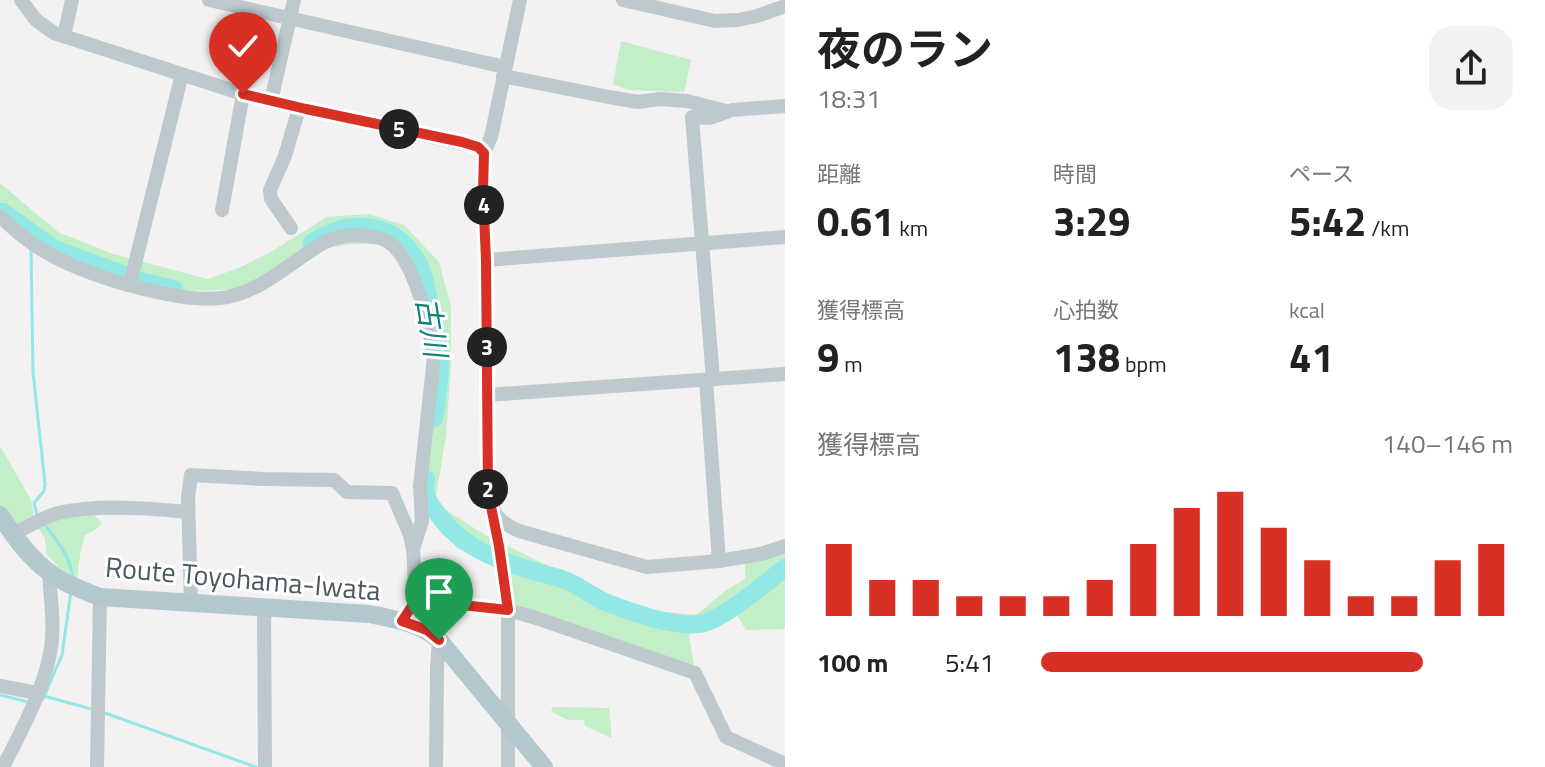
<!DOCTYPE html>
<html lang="ja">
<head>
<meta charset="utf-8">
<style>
	:root { --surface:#fff; --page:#f2f2f2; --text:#222; --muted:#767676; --accent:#d93025 }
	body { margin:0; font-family:"Titillium Web","Noto Sans JP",sans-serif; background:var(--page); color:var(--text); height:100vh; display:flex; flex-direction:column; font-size:30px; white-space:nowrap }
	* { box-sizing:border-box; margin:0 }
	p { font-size:26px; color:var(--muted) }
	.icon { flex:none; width:44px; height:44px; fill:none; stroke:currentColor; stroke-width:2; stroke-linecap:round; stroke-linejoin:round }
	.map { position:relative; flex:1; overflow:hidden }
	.sheet { display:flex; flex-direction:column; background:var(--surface); width:760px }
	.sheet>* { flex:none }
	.pin { position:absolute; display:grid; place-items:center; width:68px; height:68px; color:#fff; margin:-82px -34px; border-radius:50% 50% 50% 0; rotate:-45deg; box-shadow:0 0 8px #0007 }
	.pin .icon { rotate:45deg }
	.km { position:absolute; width:40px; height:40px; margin:-20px; border-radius:50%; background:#222; color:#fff; font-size:22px; line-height:40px; text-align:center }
	.round { display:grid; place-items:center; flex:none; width:84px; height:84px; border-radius:24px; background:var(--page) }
	.summary { display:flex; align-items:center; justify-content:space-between; height:136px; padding:0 32px }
	h1 { font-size:44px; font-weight:700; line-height:60px }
	.stats { display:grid; grid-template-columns:repeat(3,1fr); gap:12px; height:136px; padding:8px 32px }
	.stats div { display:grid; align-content:center }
	.stats b { font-size:40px; font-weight:700 }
	.stats small { font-size:22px; font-weight:400 }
	.stats p { font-size:22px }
	.chart { height:224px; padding:16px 32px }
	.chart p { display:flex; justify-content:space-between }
	.chart svg { width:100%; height:144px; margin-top:8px; stroke:var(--accent); stroke-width:6 }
	ul { padding:0 32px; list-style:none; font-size:26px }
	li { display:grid; grid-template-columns:128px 96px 1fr; align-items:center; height:60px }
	li i { height:20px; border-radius:10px; background:var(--accent) }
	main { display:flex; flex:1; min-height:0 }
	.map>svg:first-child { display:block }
	.green { fill:#c2eec8 }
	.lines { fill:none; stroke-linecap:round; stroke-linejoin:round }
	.stream { stroke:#92e8e5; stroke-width:3 }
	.river { stroke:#92e8e5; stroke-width:18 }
	.minor { stroke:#bdc9cd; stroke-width:14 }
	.major { stroke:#b2c7ce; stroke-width:18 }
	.route-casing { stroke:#fff; stroke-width:16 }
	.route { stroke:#d93025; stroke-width:10 }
	.labels { text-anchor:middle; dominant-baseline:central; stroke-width:6; stroke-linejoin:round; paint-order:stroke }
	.street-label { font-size:28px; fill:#49595d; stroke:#fff }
	.water-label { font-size:30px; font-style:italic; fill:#13817d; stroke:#fff }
</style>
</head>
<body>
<main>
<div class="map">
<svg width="785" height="767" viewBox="0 0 785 767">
	<rect width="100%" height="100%" fill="#f3f1f1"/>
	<!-- green -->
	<g class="green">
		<path d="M 621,41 L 691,60 L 684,92 L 628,90 L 613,84 Z"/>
		<path d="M 0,183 L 58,232 L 113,254 L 208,279 L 241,267 L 272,251 L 327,217 L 369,214 L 404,225 L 439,262 L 451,307 L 451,365 L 446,435 L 435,503 L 482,533 L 609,596 L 653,611 L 696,615 L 725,591 L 745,579 L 745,560 L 785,546 L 785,629 L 746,630 L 737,615 L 689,635 L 695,673 L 508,610 L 502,567 L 457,548 L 421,505 L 430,386 L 420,298 L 391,244 L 351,244 L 314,250 L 245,289 L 183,291 L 80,267 L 0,216 Z"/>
		<path d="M 0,446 L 31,500 L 34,516 L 13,528 L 0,508 Z"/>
		<path d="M 40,514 L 94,515 L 102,523 L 95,530 L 85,535 L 81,549 L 77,578 L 61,570 L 46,553 L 45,538 L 37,526 Z"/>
		<path d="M 553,707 L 609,708 L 612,738 L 585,726 L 584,720 L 569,720 L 551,712 Z"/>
	</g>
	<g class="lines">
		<!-- stream -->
		<g class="stream">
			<path d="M 31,248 L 33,372 L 45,484 L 44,491 L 34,503 L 37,515"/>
			<path d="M 44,524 C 58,542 71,557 73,580"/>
			<path d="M 0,695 L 28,702"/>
			<path d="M 44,696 L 95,710"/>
			<path d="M 43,699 L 62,655 L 71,591"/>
			<path d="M 102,712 L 256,767"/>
		</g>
		<!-- river -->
		<g class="river">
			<path d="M 3,212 L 54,249 L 144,282 L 174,289"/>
			<path d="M 312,243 C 351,217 398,221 420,267 C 425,276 426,287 428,297 C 433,317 439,336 440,357 C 441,377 437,398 434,418"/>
			<path d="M 426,479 C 423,497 429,503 440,517 C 461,545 493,559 527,569 C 538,573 550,575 562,579 C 577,584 590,595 605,602 C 627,611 676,628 699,624 C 722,621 765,583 785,568"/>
		</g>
		<!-- minor -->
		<g class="minor">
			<path d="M 21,0 L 36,20 L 54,33 L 243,94 L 299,108 L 478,147 L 484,153 L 483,192 L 486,260 L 488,492 C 493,515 498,521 519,531 L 647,567 L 719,561 L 761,554 L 785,546"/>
			<path d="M 209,0 L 505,67"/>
			<path d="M 623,0 L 715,21 L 738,20 L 757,16 L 785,6"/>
			<path d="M 64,36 L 72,0"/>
			<path d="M 503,76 L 609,97 L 638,102 L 660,99 L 687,101 L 726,111"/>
			<path d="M 271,101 L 294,0"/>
			<path d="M 484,153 L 491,137 L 520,0"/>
			<path d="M 222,210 L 243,94"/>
			<path d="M 0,216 C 16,232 33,246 53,256 C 92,277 185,306 228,297 C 265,289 292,261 323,243 C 334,237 345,235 358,235 C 368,236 378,236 387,241 C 414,257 430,327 434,357 L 420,486 L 422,521 L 413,549"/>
			<path d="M 291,228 L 271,199 L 270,190 L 285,156 L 299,108"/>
			<path d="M 486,260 L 785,237"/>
			<path d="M 130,284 L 182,74"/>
			<path d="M 713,379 L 692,117 L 710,118 L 732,110 L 785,106"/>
			<path d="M 706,380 L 719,561"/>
			<path d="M 487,395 L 785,374"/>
			<path d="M 493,513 L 508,600 L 508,767"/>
			<path d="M 13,534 C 28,527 43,517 58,513 C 97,504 149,508 188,512"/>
			<path d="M 191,603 L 188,497 L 191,475 L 263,479 L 334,480 L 347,492 L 392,493 L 410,535 L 413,549 L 416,600"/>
			<path d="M 264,608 L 265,767"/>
			<path d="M 402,621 L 416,600 L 508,610 L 536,618 L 695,673 L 726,737 L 785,764"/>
			<path d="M 0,686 L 37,693"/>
			<path d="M 3,767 C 22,730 48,682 52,640 C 54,618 50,595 49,572"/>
			<path d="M 97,767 L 100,597"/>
			<path d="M 436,767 L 437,669 L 439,640"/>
		</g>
		<!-- major -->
		<path class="major" d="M 0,515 C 13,535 29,558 49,572 C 64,584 83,590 100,597 L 369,614 C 395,619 419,623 439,640 L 544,767"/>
	</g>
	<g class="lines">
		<!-- route casing -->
		<g class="route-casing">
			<path id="route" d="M 243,94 L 306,109 L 462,142 L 478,147 L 484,153 L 483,192 L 486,260 L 488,492 L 499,546 L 508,610 L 416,600 L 402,621 L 427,630 L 439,640"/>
		</g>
		<!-- route -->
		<use href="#route" class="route"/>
	</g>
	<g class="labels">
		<!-- street labels -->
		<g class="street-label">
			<text transform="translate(243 578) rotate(5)">Route Toyohama-Iwata</text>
		</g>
		<!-- water labels -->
		<g class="water-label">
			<text transform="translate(432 327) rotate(81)">古川</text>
		</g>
	</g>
</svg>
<div class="pin" style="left:439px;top:640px;background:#1e9e55"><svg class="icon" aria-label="arrive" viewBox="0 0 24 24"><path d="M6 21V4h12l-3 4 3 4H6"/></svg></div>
<div class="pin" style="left:243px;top:94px;background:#d93025"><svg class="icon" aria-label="check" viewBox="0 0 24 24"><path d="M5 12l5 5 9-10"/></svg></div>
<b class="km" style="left:488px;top:489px">2</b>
<b class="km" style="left:487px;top:347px">3</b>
<b class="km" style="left:484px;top:205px">4</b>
<b class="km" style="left:399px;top:129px">5</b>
</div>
<section class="sheet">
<div class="summary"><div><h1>夜のラン</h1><p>18:31</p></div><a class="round"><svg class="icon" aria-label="share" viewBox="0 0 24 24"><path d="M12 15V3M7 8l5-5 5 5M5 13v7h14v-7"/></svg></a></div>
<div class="stats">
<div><p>距離</p><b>0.61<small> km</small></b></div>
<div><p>時間</p><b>3:29</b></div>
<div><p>ペース</p><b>5:42<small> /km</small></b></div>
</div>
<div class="stats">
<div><p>獲得標高</p><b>9<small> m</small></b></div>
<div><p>心拍数</p><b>138<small> bpm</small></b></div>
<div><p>kcal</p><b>41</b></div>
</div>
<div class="chart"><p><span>獲得標高</span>140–146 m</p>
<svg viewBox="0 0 160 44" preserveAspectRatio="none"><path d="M5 44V22M15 44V33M25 44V33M35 44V38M45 44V38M55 44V38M65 44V33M75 44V22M85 44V11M95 44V6M105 44V17M115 44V27M125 44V38M135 44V38M145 44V27M155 44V22"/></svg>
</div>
<ul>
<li><b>100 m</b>5:41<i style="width:81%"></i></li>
</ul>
</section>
</main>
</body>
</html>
